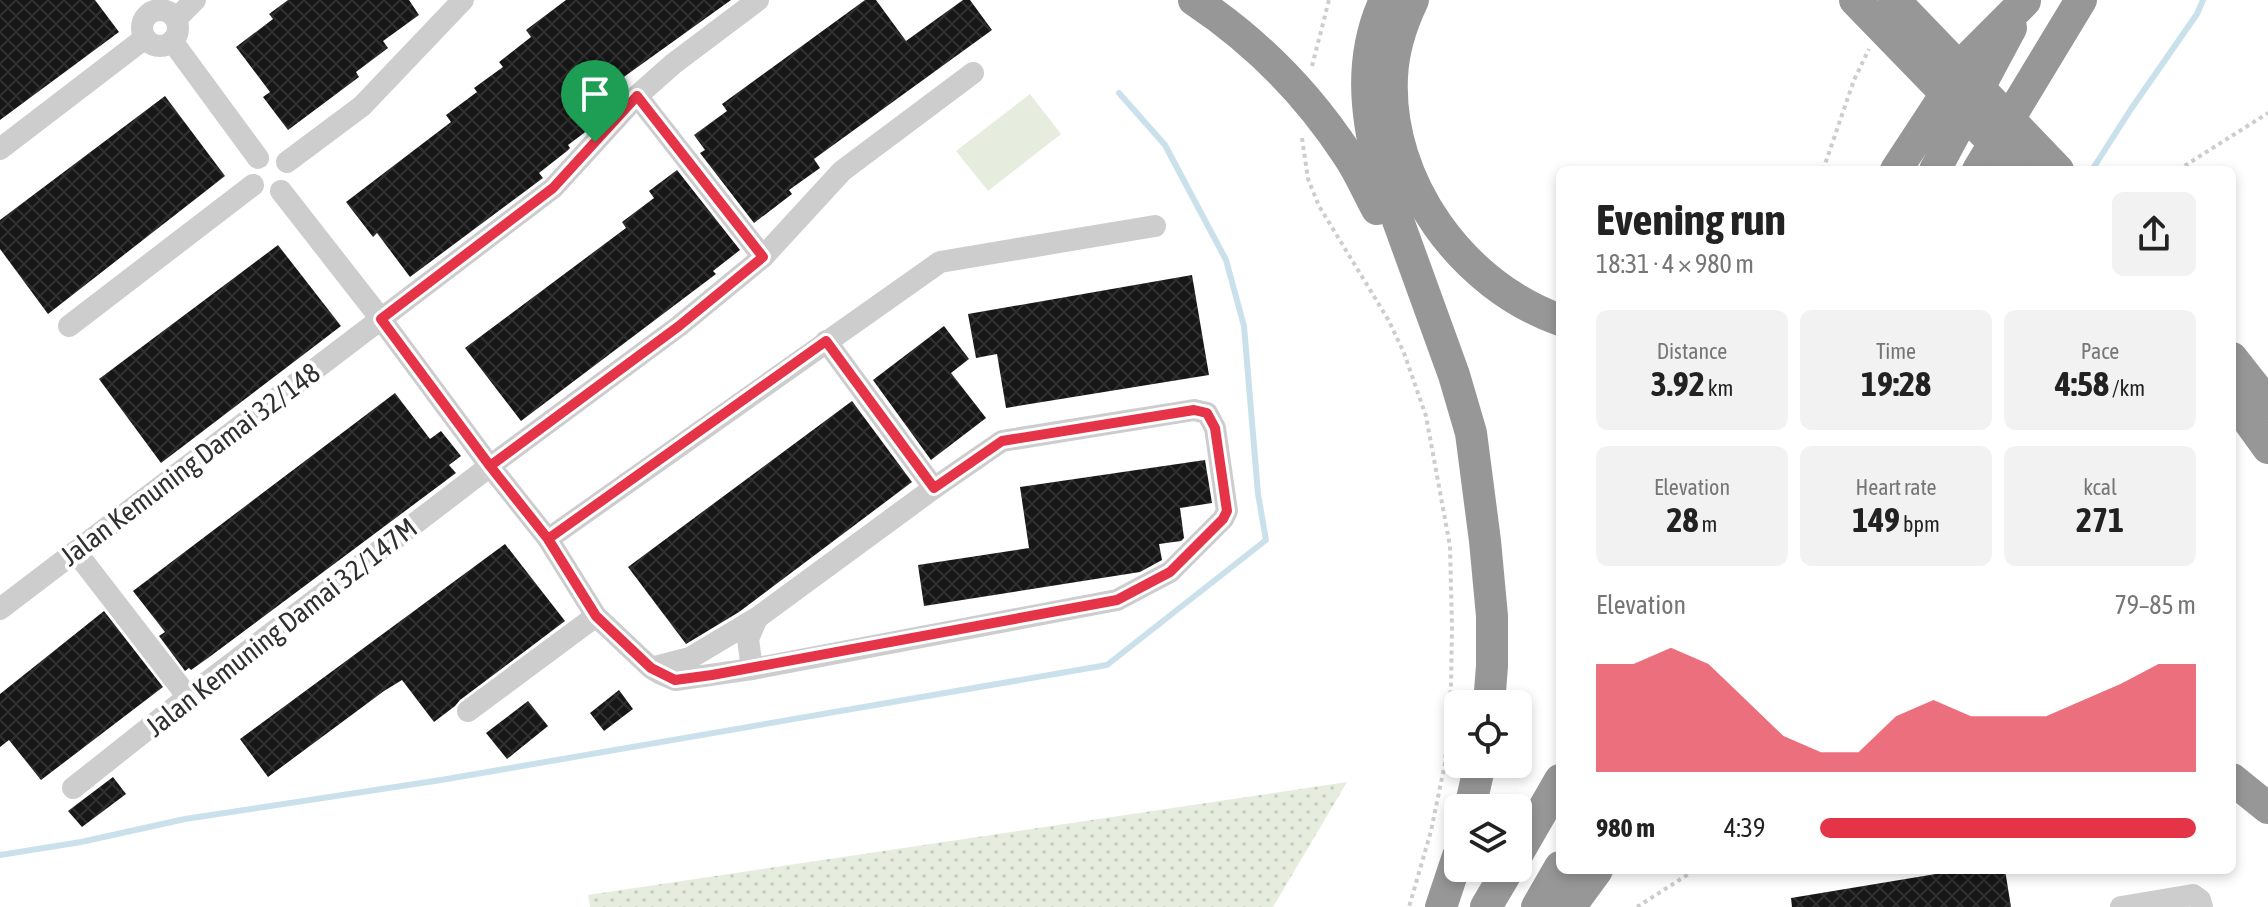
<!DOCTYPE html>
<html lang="en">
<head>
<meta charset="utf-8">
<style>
	:root { --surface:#fff; --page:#f2f2f2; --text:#222; --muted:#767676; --accent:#e53348 }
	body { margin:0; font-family:"Asap Condensed",sans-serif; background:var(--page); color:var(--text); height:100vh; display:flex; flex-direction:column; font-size:30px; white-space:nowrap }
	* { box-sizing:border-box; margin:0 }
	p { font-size:26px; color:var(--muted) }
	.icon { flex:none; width:44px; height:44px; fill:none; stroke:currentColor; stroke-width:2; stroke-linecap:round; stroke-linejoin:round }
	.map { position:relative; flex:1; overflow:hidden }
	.side { position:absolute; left:1556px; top:166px; width:680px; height:708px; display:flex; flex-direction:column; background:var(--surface); border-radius:12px; box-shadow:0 4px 12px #0003 }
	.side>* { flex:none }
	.buttons { position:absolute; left:1444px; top:690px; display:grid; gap:16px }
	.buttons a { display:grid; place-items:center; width:88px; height:88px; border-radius:12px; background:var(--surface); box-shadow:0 4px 12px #0003; font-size:40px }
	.pin { position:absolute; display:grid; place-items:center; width:68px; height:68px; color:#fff; margin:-82px -34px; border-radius:50% 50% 50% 0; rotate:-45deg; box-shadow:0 0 8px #0007 }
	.pin .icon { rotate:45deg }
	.round { display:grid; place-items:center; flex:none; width:84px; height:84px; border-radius:12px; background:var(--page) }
	.head { display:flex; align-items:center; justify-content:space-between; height:136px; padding:0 40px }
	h1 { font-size:44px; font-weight:700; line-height:60px }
	.stats { display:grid; grid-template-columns:repeat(3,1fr); gap:12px; height:136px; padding:8px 40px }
	.stats div { display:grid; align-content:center; border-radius:12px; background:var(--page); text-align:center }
	.stats b { font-size:34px; font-weight:700 }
	.stats small { font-size:22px; font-weight:400 }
	.stats p { font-size:22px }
	.chart { height:224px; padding:16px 40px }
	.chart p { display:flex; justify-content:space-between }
	.chart svg { width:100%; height:144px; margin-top:8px; fill:var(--accent); opacity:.7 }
	ul { padding:0 40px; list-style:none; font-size:26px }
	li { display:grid; grid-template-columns:128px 96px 1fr; align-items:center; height:60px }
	li i { height:20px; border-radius:10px; background:var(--accent) }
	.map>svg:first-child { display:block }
	.grass { fill:url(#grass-dots) }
	.pitch { fill:#e6edde }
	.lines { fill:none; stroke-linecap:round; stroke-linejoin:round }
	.stream { stroke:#cae1ec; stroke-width:6 }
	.building { fill:url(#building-cross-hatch) }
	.path { stroke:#cdcdcd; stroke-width:4; stroke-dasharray:4 4; stroke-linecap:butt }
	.minor { stroke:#cdcdcd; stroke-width:22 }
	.highway { stroke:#979797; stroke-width:32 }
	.highway-bridge { stroke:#979797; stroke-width:32 }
	.route-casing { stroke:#fff; stroke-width:16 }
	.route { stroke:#e53348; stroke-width:10 }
	.labels { text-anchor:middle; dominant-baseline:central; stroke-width:8; stroke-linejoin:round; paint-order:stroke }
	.street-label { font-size:28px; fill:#303030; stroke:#fff }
</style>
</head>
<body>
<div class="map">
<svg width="2268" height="907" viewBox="0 0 2268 907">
	<defs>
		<pattern id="grass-dots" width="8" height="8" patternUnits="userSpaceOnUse" patternTransform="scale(2)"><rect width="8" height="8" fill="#e6edde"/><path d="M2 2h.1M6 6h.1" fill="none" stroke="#c6ccbf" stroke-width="1.8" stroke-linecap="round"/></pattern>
		<pattern id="building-cross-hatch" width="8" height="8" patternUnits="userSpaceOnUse" patternTransform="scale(2)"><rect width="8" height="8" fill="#171717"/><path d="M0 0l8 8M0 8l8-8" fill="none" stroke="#303030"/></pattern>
	</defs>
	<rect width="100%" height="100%" fill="#fff"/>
	<!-- grass -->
	<path class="grass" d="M 1347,782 L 1273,907 L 590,907 L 588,895 Z"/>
	<!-- pitch -->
	<path class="pitch" d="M 1030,94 L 1061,134 L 988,191 L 956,151 Z"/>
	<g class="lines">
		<!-- stream -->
		<g class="stream">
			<path d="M 2092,170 L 2131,109 L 2197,14 L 2203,0"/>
			<path d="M 0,855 L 81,842 L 185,819 L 441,780 L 1107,665 L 1266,540 L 1258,494 L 1244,326 L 1226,260 L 1165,145 L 1119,93"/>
		</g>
	</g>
	<!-- building -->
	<g class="building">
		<path d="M 0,0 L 95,0 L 119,32 L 0,120 Z"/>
		<path d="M 288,0 L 409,0 L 419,15 L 383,41 L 388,48 L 356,72 L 359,77 L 288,130 L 263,97 L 270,92 L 236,47 L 273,19 L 269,14 Z"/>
		<path d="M 566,0 L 731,0 L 621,79 L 627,86 L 615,100 L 595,114 L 598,118 L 584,133 L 568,145 L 570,148 L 567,151 L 539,173 L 543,178 L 410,277 L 377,233 L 373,237 L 346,202 L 451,122 L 446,115 L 477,92 L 474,88 L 503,67 L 499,62 L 531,37 L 526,30 Z"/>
		<path d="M 865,0 L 876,0 L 906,41 L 963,0 L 970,0 L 992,30 L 814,159 L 820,168 L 789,190 L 792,194 L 754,223 L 700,153 L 705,150 L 694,135 L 727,111 L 722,104 Z"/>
		<path d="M 165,96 L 225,176 L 48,314 L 0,249 L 0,220 Z"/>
		<path d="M 677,170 L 740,250 L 713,271 L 716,274 L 521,421 L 465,348 L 626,228 L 622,222 L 654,198 L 649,191 Z"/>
		<path d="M 278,245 L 341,326 L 161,463 L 99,379 Z"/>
		<path d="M 1192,275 L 1209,375 L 1006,408 L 997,354 L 976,358 L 968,314 Z"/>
		<path d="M 944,326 L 969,359 L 951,373 L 986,418 L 931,460 L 873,380 Z"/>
		<path d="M 395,393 L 430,439 L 441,431 L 461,456 L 449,465 L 456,473 L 208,658 L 191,670 L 189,668 L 185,671 L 159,636 L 165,632 L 133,591 Z"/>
		<path d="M 852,401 L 912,482 L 739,612 L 686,644 L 628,567 Z"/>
		<path d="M 1205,460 L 1212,503 L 1180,508 L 1184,538 L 1181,541 L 1159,544 L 1162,560 L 1140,572 L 924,606 L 918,565 L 1029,548 L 1020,487 Z"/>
		<path d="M 505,544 L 565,621 L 460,700 L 455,706 L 434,722 L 402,680 L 384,691 L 268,777 L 240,739 Z"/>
		<path d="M 104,611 L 163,687 L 41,780 L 9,740 L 0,747 L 0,694 Z"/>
		<path d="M 619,690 L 633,709 L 604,731 L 590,713 Z"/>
		<path d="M 528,701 L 548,726 L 507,759 L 486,733 Z"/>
		<path d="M 113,777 L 126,794 L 82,827 L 68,811 Z"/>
		<path d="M 1960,870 L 2005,870 L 2011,907 L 1792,907 L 1791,898 Z"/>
	</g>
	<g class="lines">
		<!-- path -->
		<g class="path">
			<path d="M 1312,66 L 1329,0"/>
			<path d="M 1302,138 L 1308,179 L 1319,206 L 1389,321 L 1404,353 L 1426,416 L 1450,546 L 1452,627 L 1451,687 L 1445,763 L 1431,831 L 1409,907"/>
			<path d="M 1823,170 L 1854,80 L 1869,49"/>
			<path d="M 2178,170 L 2268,113"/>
			<path d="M 1637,907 L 1695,870"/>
		</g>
		<!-- minor -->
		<g class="minor">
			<circle cx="160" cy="28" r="18"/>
			<path d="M 176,19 L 195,0"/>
			<path d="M 172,41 L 258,158"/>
			<path d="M 637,96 L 763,257"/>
			<path d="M 0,149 L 145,38"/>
			<path d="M 287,162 L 362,106 L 463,0"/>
			<path d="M 281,191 L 381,319 L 490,466 L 548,539 L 596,616 L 651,668 L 661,674 L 675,680 L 752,669 L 1117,600 L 1170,572 L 1223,519 L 1227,511 L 1215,428 L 1207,413 L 1194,410 L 1002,441 L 934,488 L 757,618 L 690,658 L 651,668"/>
			<path d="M 69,326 L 253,185"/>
			<path d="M 826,341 L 934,488"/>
			<path d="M 548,539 L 940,262 L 1155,226"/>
			<path d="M 76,552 L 188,697"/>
			<path d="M 0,609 L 553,188 L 637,96 L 673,64 L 758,0"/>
			<path d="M 752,669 L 748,639 L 757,618"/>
			<path d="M 468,711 L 596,616"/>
			<path d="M 73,788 L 188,697 L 490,466 L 679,326 L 763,257 L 842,171 L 973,73"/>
			<path d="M 2121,907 L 2193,895 L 2200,900 L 2202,907"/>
		</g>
		<!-- highway -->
		<g class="highway">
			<path d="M 1194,0 C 1254,40 1307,93 1347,154 C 1359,171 1367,191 1377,209"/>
			<path d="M 1385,0 C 1359,56 1365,113 1380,171 L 1454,375 L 1471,433 L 1485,541 L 1492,616 L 1492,666 L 1489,704"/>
			<path d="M 1413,0 C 1402,23 1393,51 1392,77 C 1387,182 1462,285 1560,320"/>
			<path d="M 1896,170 L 1972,54 L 2025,1"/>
			<path d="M 1935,170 L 2011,28"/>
			<path d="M 1978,170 L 2081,0"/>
			<path d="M 2232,358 L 2268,404"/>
			<path d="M 2232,398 L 2268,448"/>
			<path d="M 2232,779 L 2268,808"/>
			<path d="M 1470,808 L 1480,764"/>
			<path d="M 1518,853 L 1560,780"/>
			<path d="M 1441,907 L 1458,856"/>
			<path d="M 1486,907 L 1509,868"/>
			<path d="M 1537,907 L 1560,867"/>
			<path d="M 1570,907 L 1597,870"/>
		</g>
		<!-- highway-bridge -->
		<g class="highway-bridge">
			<path d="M 1855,0 L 2020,170"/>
			<path d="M 1894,0 L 2058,170"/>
		</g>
	</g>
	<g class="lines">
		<!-- route casing -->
		<g class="route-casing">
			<path id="route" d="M 595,142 L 553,188 L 381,319 L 490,466 L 548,539 L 596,616 L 651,668 L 675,680 L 712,675 L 1117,600 L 1170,572 L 1223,519 L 1227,511 L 1215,428 L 1207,413 L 1194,410 L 1002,441 L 934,488 L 826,341 L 548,539 L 490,466 L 679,326 L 763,257 L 637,96 L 595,142"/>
		</g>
		<!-- route -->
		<use href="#route" class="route"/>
	</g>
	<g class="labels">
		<!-- street labels -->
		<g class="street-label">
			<text transform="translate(190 464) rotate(-37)">Jalan Kemuning Damai 32/148</text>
			<text transform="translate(281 627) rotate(-38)">Jalan Kemuning Damai 32/147M</text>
		</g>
	</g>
</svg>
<div class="buttons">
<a><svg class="icon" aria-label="locate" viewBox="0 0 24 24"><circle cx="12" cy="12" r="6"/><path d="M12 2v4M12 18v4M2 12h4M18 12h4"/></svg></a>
<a><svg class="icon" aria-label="layers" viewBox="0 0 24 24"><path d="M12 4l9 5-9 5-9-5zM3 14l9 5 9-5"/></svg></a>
</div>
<div class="pin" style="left:595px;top:142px;background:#1e9e55"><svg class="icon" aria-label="arrive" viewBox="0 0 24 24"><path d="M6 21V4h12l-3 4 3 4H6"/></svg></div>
<section class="side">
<div class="head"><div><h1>Evening run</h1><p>18:31 · 4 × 980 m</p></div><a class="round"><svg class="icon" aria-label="share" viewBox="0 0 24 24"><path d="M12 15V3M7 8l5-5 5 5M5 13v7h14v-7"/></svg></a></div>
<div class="stats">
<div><p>Distance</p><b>3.92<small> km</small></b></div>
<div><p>Time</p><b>19:28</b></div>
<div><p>Pace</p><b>4:58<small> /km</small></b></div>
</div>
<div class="stats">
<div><p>Elevation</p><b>28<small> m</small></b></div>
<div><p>Heart rate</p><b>149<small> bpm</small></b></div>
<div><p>kcal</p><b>271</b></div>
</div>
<div class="chart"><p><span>Elevation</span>79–85 m</p>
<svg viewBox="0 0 160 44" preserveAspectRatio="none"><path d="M0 44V11L10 11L20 6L30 11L40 22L50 33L60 38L70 38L80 27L90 22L100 27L110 27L120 27L130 22L140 17L150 11L160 11V44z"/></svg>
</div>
<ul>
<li><b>980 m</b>4:39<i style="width:100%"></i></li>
</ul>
</section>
</div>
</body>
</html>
